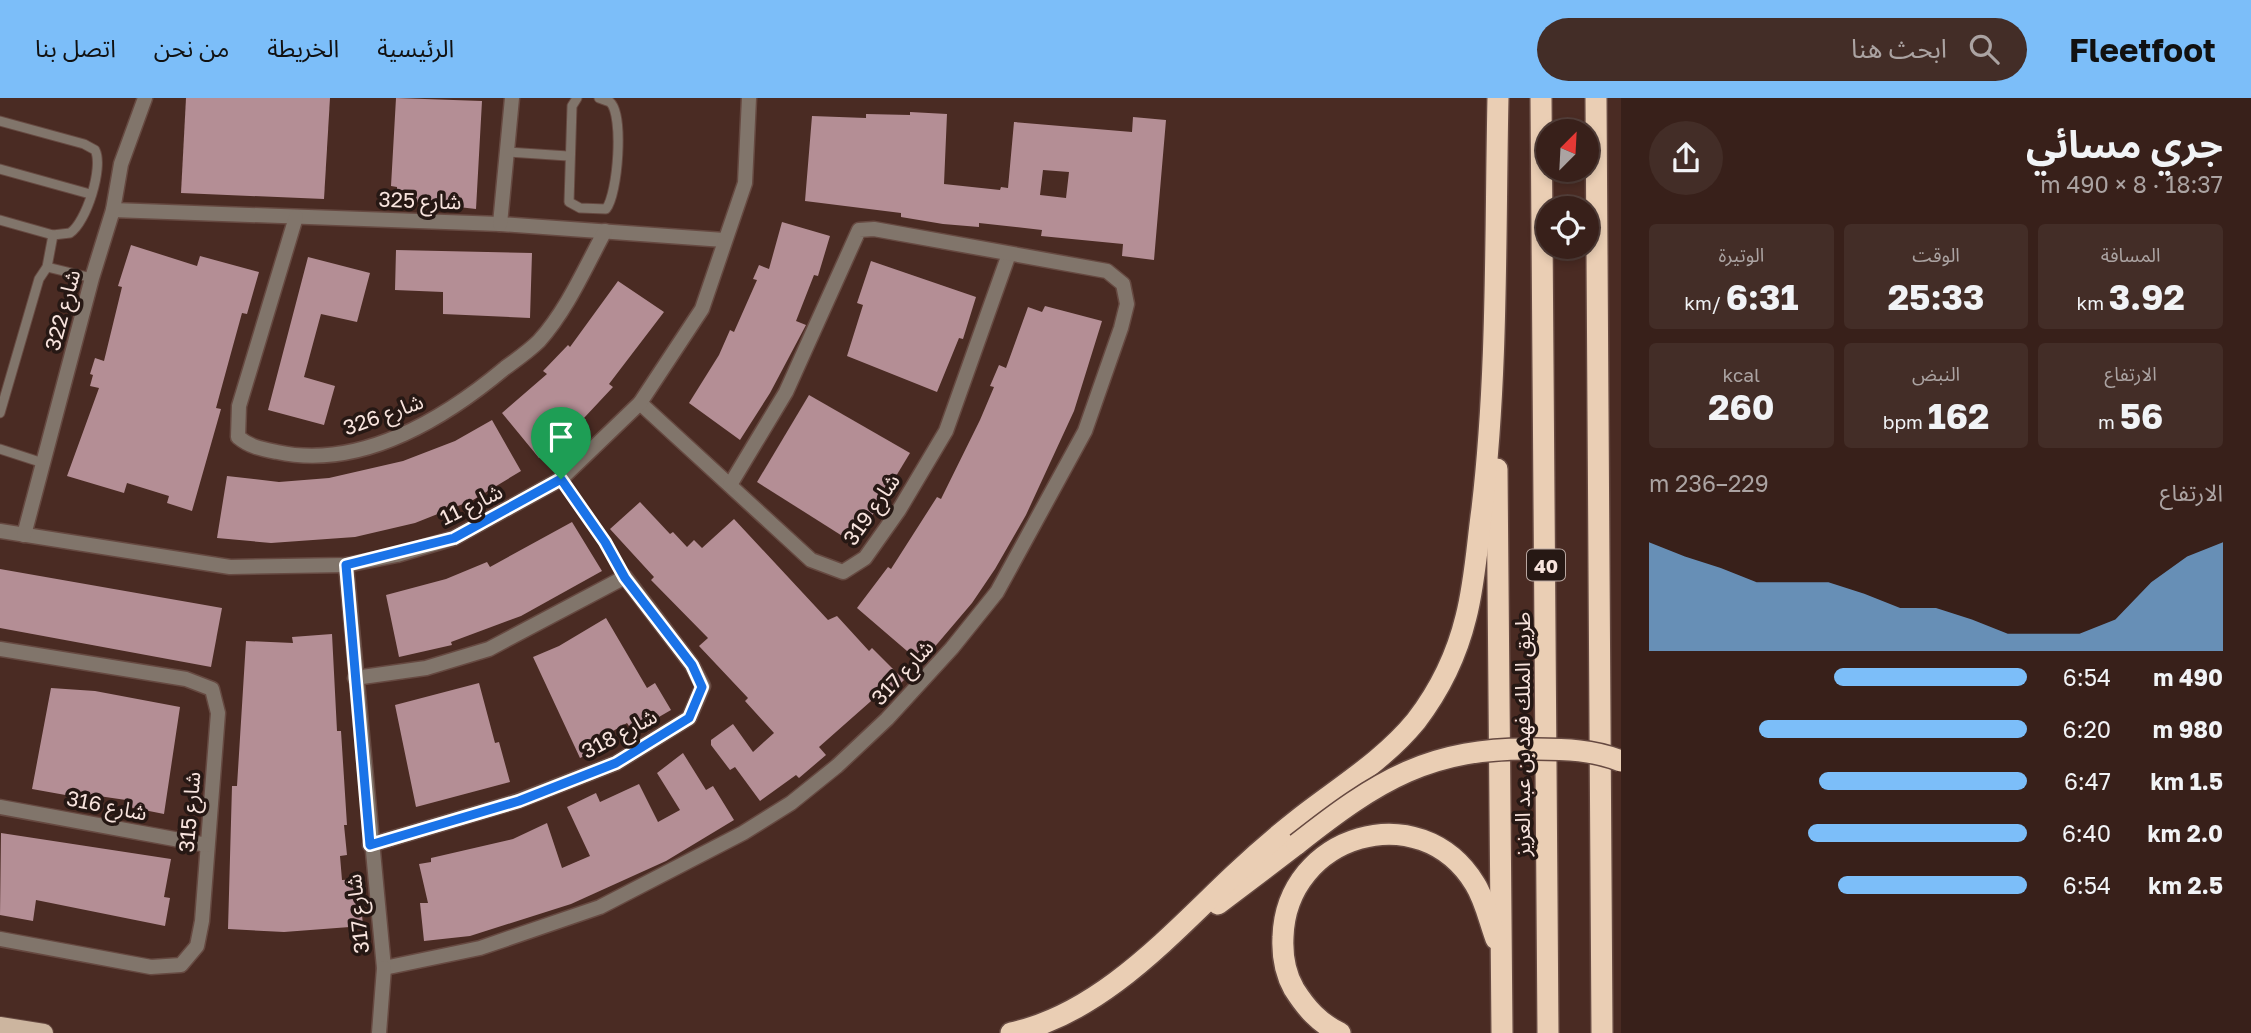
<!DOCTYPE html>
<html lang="ar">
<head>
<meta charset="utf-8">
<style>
	:root { --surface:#38201a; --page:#432d27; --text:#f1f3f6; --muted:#aba3a2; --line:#523e39; --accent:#7cbef9 }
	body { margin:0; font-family:"Golos Text","Noto Sans Arabic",sans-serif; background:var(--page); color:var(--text); direction:rtl; height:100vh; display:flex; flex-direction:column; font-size:26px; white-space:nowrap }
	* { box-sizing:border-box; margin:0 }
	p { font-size:23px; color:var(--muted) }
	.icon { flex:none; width:38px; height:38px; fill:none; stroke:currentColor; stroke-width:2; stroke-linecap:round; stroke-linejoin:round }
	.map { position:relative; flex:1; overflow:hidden; direction:ltr }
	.side { display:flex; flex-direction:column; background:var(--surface); width:630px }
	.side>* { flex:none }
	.needle { width:46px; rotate:24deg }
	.tools { position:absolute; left:1536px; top:21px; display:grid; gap:14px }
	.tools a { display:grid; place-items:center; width:63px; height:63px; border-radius:50%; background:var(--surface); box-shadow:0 4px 10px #0003,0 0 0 2px var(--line); font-size:35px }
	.pin { position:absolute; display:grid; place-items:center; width:60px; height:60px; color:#fff; margin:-72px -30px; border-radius:50% 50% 50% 0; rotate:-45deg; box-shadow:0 0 7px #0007 }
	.pin .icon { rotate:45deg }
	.round { display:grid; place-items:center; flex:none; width:74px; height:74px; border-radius:37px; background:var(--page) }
	.headline { display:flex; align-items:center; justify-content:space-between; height:119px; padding:0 28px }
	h1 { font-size:38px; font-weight:700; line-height:52px }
	.stats { display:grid; grid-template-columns:repeat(3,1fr); gap:10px; height:119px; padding:7px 28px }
	.stats div { display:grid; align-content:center; border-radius:7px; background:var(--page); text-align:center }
	.stats b { font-size:35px; font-weight:700 }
	.stats small { font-size:19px; font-weight:400 }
	.stats p { font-size:19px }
	.chart { height:196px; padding:14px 28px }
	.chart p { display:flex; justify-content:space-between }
	.chart svg { width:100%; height:126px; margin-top:7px; fill:var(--accent); opacity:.7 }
	ul { padding:0 28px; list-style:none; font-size:23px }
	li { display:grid; grid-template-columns:112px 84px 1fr; align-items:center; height:52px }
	li i { height:18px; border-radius:9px; background:var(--accent) }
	header { display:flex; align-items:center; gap:42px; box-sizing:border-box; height:98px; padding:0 35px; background:var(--accent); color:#111 }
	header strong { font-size:33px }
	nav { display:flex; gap:38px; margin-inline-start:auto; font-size:24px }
	.search { width:490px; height:63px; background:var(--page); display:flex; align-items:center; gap:18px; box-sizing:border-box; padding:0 24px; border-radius:38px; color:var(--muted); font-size:26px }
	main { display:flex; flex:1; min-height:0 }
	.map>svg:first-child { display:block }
	.building { fill:#b48e95; fill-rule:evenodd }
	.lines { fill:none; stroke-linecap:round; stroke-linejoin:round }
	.service-casing { stroke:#664941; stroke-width:11 }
	.minor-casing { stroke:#664941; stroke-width:17 }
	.primary-casing { stroke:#664941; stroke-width:20 }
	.motorway-casing { stroke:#664941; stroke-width:24 }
	.service { stroke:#81756b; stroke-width:9 }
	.minor { stroke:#81756b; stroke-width:14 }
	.primary { stroke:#ccb59f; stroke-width:18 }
	.motorway { stroke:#eaceb4; stroke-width:21 }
	.motorway-bridge-casing { stroke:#664941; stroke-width:24; stroke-linecap:butt }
	.motorway-bridge { stroke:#eaceb4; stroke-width:21 }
	.route-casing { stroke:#fff; stroke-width:14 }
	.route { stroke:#1a73e8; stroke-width:9 }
	.labels { text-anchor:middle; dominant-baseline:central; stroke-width:7; stroke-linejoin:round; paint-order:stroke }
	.shield { fill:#261814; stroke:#b9a7a1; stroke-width:2 }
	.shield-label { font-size:19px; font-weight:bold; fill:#f8e4de }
	.street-label { font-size:21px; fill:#f8e4de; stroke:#261814 }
</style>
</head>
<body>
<header>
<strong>Fleetfoot</strong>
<div class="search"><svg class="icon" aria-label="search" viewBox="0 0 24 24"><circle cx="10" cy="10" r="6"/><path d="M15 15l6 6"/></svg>ابحث هنا</div>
<nav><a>الرئيسية</a><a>الخريطة</a><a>من نحن</a><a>اتصل بنا</a></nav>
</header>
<main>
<section class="side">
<div class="headline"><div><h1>جري مسائي</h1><p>18:37 · 8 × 490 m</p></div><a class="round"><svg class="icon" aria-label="share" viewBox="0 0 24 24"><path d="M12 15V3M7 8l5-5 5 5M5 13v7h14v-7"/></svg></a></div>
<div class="stats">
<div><p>المسافة</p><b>3.92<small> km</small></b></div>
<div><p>الوقت</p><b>25:33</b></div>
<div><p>الوتيرة</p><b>6:31<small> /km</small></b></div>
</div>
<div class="stats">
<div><p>الارتفاع</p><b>56<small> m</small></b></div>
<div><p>النبض</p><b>162<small> bpm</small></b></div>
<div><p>kcal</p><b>260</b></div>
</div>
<div class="chart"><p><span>الارتفاع</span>229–236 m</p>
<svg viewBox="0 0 160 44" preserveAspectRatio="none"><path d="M0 44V6L10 11L20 15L30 20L40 20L50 20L60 24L70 29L80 29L90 33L100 38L110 38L120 38L130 33L140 20L150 11L160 6V44z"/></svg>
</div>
<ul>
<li><b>490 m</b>6:54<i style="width:51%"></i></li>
<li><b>980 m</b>6:20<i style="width:71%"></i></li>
<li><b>1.5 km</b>6:47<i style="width:55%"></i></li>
<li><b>2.0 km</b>6:40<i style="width:58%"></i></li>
<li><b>2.5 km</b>6:54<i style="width:50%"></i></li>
</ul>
</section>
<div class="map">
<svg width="1621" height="935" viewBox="0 0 1621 935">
	<rect width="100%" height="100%" fill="#4a2b23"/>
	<!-- building -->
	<g class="building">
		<path d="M 186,0 L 330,0 L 324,101 L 181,95 Z"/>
		<path d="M 396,0 L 482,3 L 476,111 L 397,102 L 397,89 L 391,88 Z"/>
		<path d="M 910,14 L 947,16 L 944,86 L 1000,92 L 1001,89 L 1008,90 L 1014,24 L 1132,34 L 1133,19 L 1166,22 L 1154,162 L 1122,158 L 1123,146 L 1041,138 L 1042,132 L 979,125 L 979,129 L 943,126 L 901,119 L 901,115 L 805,103 L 812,18 L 866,20 L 866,16 L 910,17 ZM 1043,72 L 1069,74 L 1066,100 L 1040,97 Z"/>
		<path d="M 782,124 L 830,138 L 818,178 L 814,177 L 796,223 L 806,227 L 770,295 L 740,342 L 689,305 L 719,257 L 730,232 L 734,234 L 757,182 L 753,181 L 759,167 L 769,171 Z"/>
		<path d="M 131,147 L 197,168 L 200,158 L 259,174 L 247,216 L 242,215 L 231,255 L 216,310 L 221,311 L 192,413 L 167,405 L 169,398 L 127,385 L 124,395 L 67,378 L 99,290 L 90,288 L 93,277 L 90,276 L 95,260 L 104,263 L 122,189 L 118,188 Z"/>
		<path d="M 396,152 L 532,155 L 530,220 L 443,216 L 443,194 L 395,192 Z"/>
		<path d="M 308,159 L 370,175 L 357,224 L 321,216 L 304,279 L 335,288 L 324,327 L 268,312 Z"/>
		<path d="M 871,163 L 976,199 L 963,241 L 959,240 L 937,294 L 847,258 L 863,207 L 857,205 Z"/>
		<path d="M 618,183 L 664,214 L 609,286 L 613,289 L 584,320 L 586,322 L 539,360 L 502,315 L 547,276 L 543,273 L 568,247 L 570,249 Z"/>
		<path d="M 1045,208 L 1102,223 L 1074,313 L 1026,417 L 995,471 L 972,505 L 921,565 L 857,510 L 888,469 L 891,471 L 937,399 L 941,401 L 980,322 L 994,289 L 990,288 L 999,267 L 1006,270 L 1028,209 L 1042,214 Z"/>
		<path d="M 809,297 L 910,355 L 855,446 L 757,384 Z"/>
		<path d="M 492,322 L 521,373 L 473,402 L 415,425 L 355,439 L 271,445 L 217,440 L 227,378 L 279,384 L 329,380 L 403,363 L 455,343 Z"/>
		<path d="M 640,404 L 670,436 L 673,434 L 687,449 L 694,442 L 702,450 L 734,421 L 828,522 L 837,518 L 869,553 L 872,550 L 904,582 L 884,602 L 879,596 L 819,649 L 826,657 L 799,680 L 796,677 L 760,703 L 735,669 L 730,672 L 711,647 L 711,642 L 733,626 L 753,654 L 774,635 L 745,603 L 748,600 L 699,548 L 708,540 L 651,482 L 654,479 L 610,431 Z"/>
		<path d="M 572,424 L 602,473 L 521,518 L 451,544 L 452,547 L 399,559 L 386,497 L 446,481 L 487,464 L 490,469 Z"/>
		<path d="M 0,471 L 222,510 L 211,569 L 0,530 Z"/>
		<path d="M 606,520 L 647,590 L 655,585 L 671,612 L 633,634 L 627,625 L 613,633 L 617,642 L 580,660 L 533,559 L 559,548 Z"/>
		<path d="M 332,536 L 337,633 L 341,633 L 347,727 L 344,727 L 347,757 L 340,758 L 342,782 L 359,781 L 363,828 L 284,834 L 228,831 L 232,688 L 237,688 L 246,543 L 293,545 L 292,539 Z"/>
		<path d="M 479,585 L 495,645 L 499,644 L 510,684 L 416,709 L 395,607 Z"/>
		<path d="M 51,590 L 95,593 L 180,609 L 164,716 L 124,708 L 126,702 L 71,694 L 71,698 L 32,691 Z"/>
		<path d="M 683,655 L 706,692 L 713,688 L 734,722 L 666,763 L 571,806 L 470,838 L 424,843 L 420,805 L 428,805 L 419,766 L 431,764 L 431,760 L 513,741 L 547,725 L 562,770 L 590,758 L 567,709 L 596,695 L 600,704 L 639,686 L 658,724 L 680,712 L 657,675 Z"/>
		<path d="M 1,735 L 171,761 L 164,799 L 170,800 L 165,828 L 36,802 L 33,823 L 0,817 Z"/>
	</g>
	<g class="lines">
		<!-- service casing -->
		<g class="service-casing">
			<g id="service">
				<path d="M 577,0 L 572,8 L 569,104 L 580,110 L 606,111 C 618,96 624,17 610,4 L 599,0"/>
				<path d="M 0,23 L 84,46 L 95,52 C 104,69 86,125 70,135 L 53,137 L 0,122"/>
				<path d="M 507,54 L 568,58"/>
				<path d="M 0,71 L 90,96"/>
				<path d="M 47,169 L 92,180"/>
				<path d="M 0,315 L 39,181 L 47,169 L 53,137"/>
				<path d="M 0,351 L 43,365"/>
				<path d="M 561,381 L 605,444 L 625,479"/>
			</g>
		</g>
		<!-- minor casing -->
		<g class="minor-casing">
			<g id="minor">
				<path d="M 113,112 L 500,126 L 724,142"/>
				<path d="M 296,119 L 239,308 L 238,339 C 250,349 262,351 277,354 C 360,372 444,321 505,270 C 516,262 529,253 539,243 C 567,212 585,170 605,133"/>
				<path d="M 500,126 L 512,0"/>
				<path d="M 640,305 L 811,462 L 843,474 L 865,460 L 899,412 L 946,333 L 1009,156"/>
				<path d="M 0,433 L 230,469 L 346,467 L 397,457 L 454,440 L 561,381 L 640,305 L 702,211 L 745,85 L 749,0"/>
				<path d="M 24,437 L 92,180 L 113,112 L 121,66 L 145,0"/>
				<path d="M 346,467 L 384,870 L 480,850 L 600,809 L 743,735 L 791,705 L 837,668 L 887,621 L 952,550 L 997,494 L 1085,333 L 1121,230 L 1127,206 L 1123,186 L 1107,173 L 874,131 L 859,132 L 786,294 L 730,387"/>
				<path d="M 0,551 L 186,581 L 212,591 L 218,615 L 202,823 L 197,848 L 181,867 L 151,869 L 0,841"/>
				<path d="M 355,580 L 426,570 L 489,551 L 625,479 L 692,567 L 703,588 L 689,620 L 616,665 L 518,703 L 370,747"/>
				<path d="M 0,709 L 207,747"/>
				<path d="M 379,935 L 384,870"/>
			</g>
		</g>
		<!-- primary casing -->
		<g class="primary-casing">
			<path id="primary" d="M 0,928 L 44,935"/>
		</g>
		<!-- motorway casing -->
		<g class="motorway-casing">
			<g id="motorway">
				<path d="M 1541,0 L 1548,935"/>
				<path d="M 1596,0 L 1602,935"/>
				<path d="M 1497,371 L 1502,935"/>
				<path d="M 1218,806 L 1297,746"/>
				<path d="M 1011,935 C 1101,916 1171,836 1235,776 C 1256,756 1278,737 1301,719 C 1341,688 1384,662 1416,623 C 1439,593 1457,556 1466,519 C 1475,484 1477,447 1482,411 C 1498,274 1495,137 1498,0"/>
				<path d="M 1340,935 C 1319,925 1306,910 1294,891 C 1285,875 1282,858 1283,839 C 1286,737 1420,696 1475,786 C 1485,802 1489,822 1496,841"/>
			</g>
		</g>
		<!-- service -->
		<use href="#service" class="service"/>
		<!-- minor -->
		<use href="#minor" class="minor"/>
		<!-- primary -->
		<use href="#primary" class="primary"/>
		<!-- motorway -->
		<use href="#motorway" class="motorway"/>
		<!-- motorway-bridge casing -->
		<g class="motorway-bridge-casing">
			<path id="motorway-bridge" d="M 1297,746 C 1378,682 1430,649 1536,651 C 1565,651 1594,652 1621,663"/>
		</g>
		<!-- motorway-bridge -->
		<use href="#motorway-bridge" class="motorway-bridge"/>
	</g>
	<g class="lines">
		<!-- route casing -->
		<g class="route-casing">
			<path id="route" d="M 561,381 L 605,444 L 625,480 L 692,567 L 702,589 L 689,620 L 616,665 L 519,703 L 370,747 L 346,467 L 454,440 Z"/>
		</g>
		<!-- route -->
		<use href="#route" class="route"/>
	</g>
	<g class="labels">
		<!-- shield labels -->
		<rect class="shield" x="1527" y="451.5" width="38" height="31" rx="5"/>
		<g class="shield-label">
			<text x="1546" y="467">40</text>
		</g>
		<!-- street labels -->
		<g class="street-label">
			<text transform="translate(420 102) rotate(2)">شارع 325</text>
			<text transform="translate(62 212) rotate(-75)">شارع 322</text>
			<text transform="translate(383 316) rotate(-20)">شارع 326</text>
			<text transform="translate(471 406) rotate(-26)">شارع 11</text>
			<text transform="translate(871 411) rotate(-55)">شارع 319</text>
			<text transform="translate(902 574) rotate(-47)">شارع 317</text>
			<text transform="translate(619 635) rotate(-28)">شارع 318</text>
			<text transform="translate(1522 636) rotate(-90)">طريق الملك فهد بن عبد العزيز</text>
			<text transform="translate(107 707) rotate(11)">شارع 316</text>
			<text transform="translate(189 714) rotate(-85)">شارع 315</text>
			<text transform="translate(357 816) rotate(-96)">شارع 317</text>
		</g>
	</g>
</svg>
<div class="tools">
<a><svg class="needle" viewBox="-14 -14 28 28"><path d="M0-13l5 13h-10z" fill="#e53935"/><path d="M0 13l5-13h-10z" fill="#aba3a2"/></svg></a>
<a><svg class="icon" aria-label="locate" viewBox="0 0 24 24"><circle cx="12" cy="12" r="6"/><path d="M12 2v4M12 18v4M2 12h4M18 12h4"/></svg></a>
</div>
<div class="pin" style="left:561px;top:381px;background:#1e9e55"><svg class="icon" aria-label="arrive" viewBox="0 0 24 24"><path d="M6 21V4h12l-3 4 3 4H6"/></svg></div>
</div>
</main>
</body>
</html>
